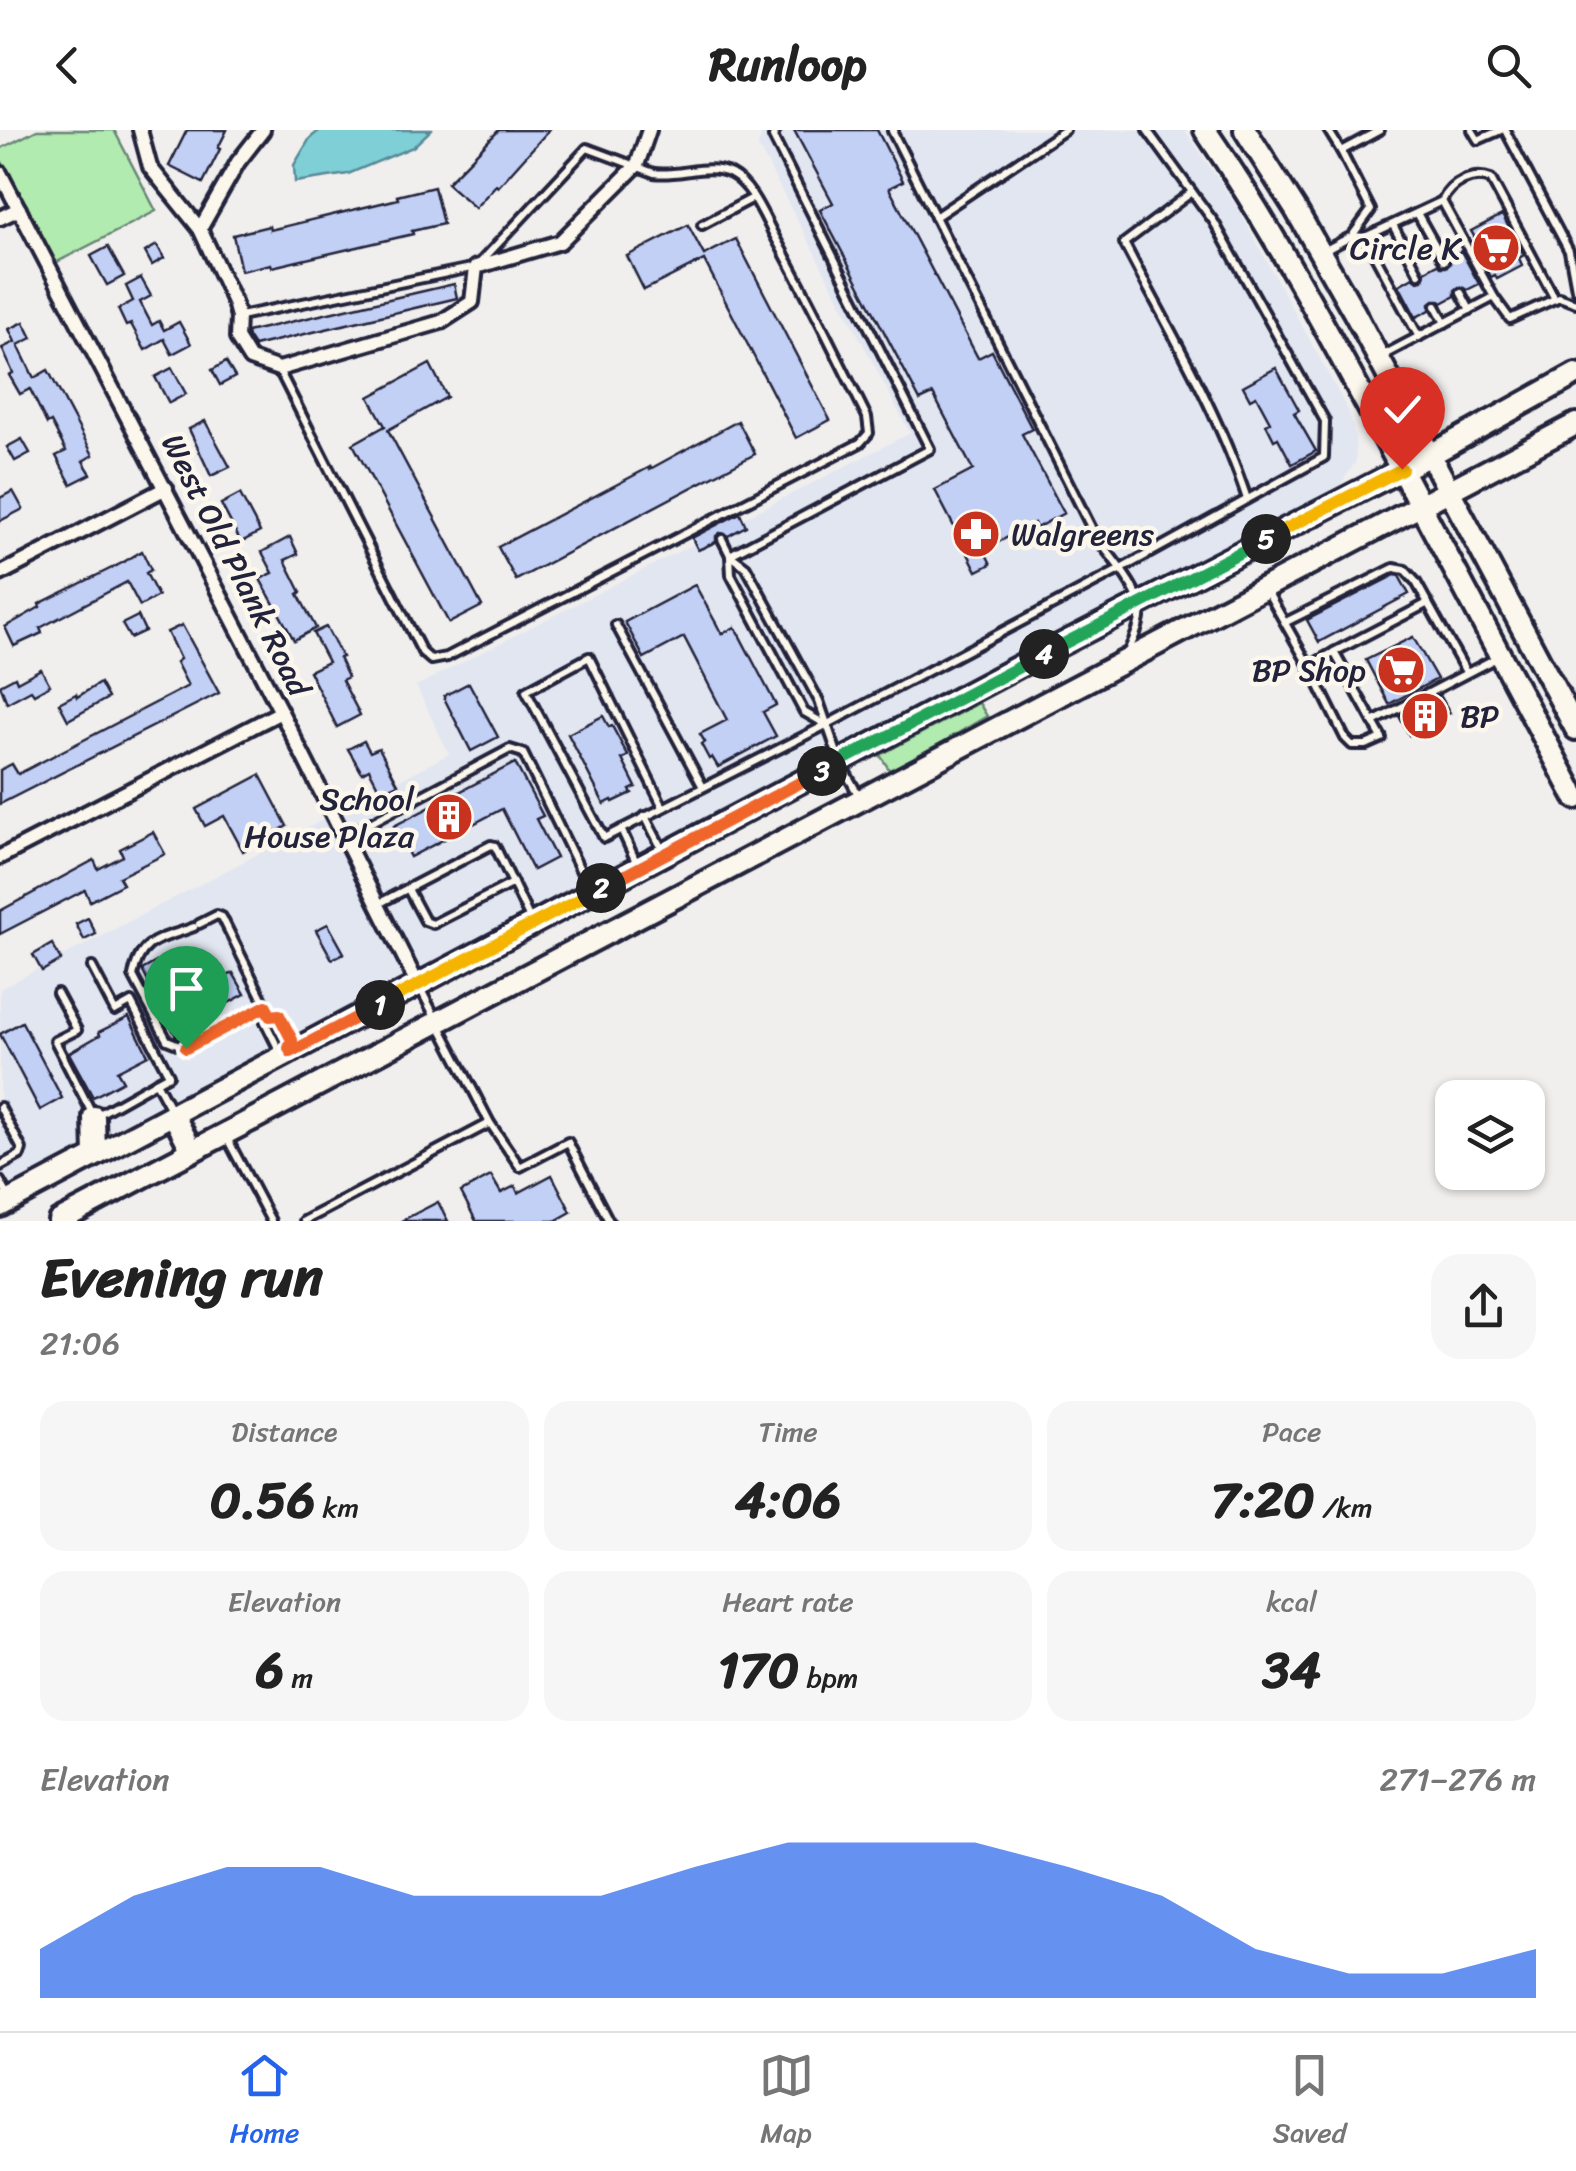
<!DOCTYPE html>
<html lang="en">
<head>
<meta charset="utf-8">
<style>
	:root { --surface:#fff; --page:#f6f6f6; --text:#222; --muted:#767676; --line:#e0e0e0; --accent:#2563eb }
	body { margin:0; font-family:Sriracha,sans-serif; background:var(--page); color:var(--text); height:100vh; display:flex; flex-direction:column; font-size:38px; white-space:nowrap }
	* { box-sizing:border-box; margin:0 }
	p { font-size:32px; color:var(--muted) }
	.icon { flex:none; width:55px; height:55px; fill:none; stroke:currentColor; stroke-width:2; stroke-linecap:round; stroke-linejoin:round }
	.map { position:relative; height:1091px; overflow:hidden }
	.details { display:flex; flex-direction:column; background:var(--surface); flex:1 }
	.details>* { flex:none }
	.buttons { position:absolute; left:1435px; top:950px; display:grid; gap:20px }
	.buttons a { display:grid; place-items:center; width:110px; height:110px; border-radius:20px; background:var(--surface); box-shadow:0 2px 8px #0004; font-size:50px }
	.pin { position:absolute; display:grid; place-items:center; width:85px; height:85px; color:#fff; margin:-102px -42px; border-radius:50% 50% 50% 0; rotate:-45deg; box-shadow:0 0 10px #0007 }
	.pin .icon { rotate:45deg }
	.km { position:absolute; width:50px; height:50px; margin:-25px; border-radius:50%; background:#222; color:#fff; font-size:28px; line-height:50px; text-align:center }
	.round { display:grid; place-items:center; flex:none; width:105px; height:105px; border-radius:30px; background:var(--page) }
	.summary { display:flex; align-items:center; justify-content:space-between; height:170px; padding:0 40px }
	h1 { font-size:55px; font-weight:800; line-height:75px }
	.stats { display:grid; grid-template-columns:repeat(3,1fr); gap:15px; height:170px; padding:10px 40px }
	.stats div { display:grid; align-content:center; border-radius:25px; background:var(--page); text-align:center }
	.stats b { font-size:50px; font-weight:800 }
	.stats small { font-size:28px; font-weight:400 }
	.stats p { font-size:28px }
	.chart { height:280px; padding:20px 40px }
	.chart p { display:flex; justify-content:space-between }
	.chart svg { width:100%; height:180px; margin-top:10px; fill:var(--accent); opacity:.7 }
	header { display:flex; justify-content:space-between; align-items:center; height:130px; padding:0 40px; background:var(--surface); font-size:45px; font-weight:800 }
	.dock { display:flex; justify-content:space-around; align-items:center; height:140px; border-top:2px solid var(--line); background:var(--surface); font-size:28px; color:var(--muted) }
	.dock a { display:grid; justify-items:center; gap:5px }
	.dock .active { color:var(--accent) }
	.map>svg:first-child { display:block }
	.built { fill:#e2e6f0 }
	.green { fill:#b1ebb0; stroke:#6a8676; stroke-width:2.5 }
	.water { fill:#7ed0d6; stroke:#598a98; stroke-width:2.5 }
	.building { fill:#c2d0f6; stroke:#22223b; stroke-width:2.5 }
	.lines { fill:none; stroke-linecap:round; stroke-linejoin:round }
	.service-casing { stroke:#22223b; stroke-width:14 }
	.minor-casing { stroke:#22223b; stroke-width:20 }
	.primary-casing { stroke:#22223b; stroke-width:28 }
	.service { stroke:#fbf7ec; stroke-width:6 }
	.minor { stroke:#fbf7ec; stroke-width:12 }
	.primary { stroke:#fbf7ec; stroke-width:20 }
	.split-1-casing { stroke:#fff; stroke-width:20 }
	.split-2-casing { stroke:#fff; stroke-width:20 }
	.split-3-casing { stroke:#fff; stroke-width:20 }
	.split-4-casing { stroke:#fff; stroke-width:20 }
	.split-5-casing { stroke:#fff; stroke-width:20 }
	.split-6-casing { stroke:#fff; stroke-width:20 }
	.split-1 { stroke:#f0652b; stroke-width:12 }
	.split-2 { stroke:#f5b400; stroke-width:12 }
	.split-3 { stroke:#f0652b; stroke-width:12 }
	.split-4 { stroke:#22a559; stroke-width:12 }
	.split-5 { stroke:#22a559; stroke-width:12 }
	.split-6 { stroke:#f5b400; stroke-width:12 }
	.labels { text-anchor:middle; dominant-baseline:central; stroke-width:9; stroke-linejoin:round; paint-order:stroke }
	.poi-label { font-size:32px; fill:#22223b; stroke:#fbf7ec; text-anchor:end }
	.street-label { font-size:32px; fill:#22223b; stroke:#fbf7ec }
</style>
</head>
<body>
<header><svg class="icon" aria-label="back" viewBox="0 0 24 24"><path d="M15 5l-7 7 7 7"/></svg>Runloop<svg class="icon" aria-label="search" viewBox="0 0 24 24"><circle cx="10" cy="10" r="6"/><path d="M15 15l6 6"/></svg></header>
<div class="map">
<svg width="1576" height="1091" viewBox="0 0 1576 1091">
	<rect width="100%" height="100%" fill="#f0efee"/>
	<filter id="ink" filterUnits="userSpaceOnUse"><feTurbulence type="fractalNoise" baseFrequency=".01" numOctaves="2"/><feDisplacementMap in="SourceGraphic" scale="20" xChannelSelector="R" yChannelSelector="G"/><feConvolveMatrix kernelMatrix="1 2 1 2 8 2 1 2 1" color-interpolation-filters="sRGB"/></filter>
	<g filter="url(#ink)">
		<!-- built -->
		<path class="built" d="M 762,0 L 1185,0 L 1239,80 L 1349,282 L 1355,307 L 1356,331 L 1339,357 L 522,792 L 0,1061 L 0,859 L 449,624 L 416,556 L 910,303 L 758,16 Z"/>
		<!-- green -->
		<g class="green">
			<path d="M 37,0 L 114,0 L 156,81 L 55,133 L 0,28 L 0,19 Z"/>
			<path d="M 979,573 L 987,586 L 902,636 L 890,641 L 880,625 Z"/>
		</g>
		<!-- water -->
		<path class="water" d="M 320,0 L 431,0 L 413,17 L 348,44 L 295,52 L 294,35 L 310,8 Z"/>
		<!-- building -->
		<g class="building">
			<path d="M 187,0 L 227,0 L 218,18 L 220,19 L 203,53 L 169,36 Z"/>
			<path d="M 499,0 L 549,0 L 498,57 L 496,55 L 475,78 L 447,53 Z"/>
			<path d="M 794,0 L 877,0 L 903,51 L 889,58 L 978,228 L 992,221 L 1032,299 L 1022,304 L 1064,383 L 1036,398 L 1034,393 L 984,420 L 991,434 L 977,441 L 935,360 L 973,340 L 933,264 L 920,270 L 820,80 L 833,73 Z"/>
			<path d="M 434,57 L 443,94 L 412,101 L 413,104 L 272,137 L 271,134 L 241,141 L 233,105 L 269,96 L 270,100 L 398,69 L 397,66 Z"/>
			<path d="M 1502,85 L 1524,125 L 1519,128 L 1522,136 L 1497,149 L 1495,145 L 1491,147 L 1474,115 L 1478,113 L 1471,101 Z"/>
			<path d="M 688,95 L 704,125 L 736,109 L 830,290 L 796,308 L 704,130 L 644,160 L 627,126 Z"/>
			<path d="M 157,115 L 164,128 L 152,135 L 145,122 Z"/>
			<path d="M 108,117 L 124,146 L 107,155 L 91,126 Z"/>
			<path d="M 1461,121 L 1479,154 L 1467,160 L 1459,157 L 1455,160 L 1455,166 L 1442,173 L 1439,170 L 1434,170 L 1430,173 L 1430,180 L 1416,187 L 1399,155 L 1413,147 L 1418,151 L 1423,150 L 1425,141 L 1438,134 L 1441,137 L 1446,137 L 1450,134 L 1450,128 Z"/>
			<path d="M 141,148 L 151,166 L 140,172 L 152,195 L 159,191 L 164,200 L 179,192 L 191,214 L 172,224 L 164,209 L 145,220 L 131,194 L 126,196 L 118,179 L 133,171 L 126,156 Z"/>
			<path d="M 454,154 L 457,168 L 254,216 L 248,207 L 247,202 Z"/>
			<path d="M 24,192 L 32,208 L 18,215 L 34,248 L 48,240 L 93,325 L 83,331 L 91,344 L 71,354 L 56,326 L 66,321 L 51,292 L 47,294 L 30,259 L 20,264 L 9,245 L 13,243 L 2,218 L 15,212 L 9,199 Z"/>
			<path d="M 226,232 L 235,247 L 220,255 L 212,240 Z"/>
			<path d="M 430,234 L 447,267 L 388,300 L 482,476 L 449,493 L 353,314 L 385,296 L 369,267 Z"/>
			<path d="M 172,238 L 186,264 L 169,273 L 155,247 Z"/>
			<path d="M 1276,238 L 1299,280 L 1294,283 L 1316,321 L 1292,334 L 1278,308 L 1274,310 L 1266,294 L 1270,292 L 1256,266 L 1250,269 L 1243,256 Z"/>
			<path d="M 205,291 L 230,337 L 211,346 L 189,299 Z"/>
			<path d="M 738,291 L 755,324 L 516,450 L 498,417 L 650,337 L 650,339 Z"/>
			<path d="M 22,309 L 30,323 L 15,331 L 7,317 Z"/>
			<path d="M 13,361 L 23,379 L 0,391 L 0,368 Z"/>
			<path d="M 240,364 L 260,402 L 241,412 L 221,374 Z"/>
			<path d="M 740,383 L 746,396 L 728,406 L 720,403 L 716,406 L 716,412 L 698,420 L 692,408 Z"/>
			<path d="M 290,407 L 298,424 L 285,430 L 301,462 L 298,464 L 316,498 L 294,510 L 260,449 L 273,443 L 262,422 Z"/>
			<path d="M 142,421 L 151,440 L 146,443 L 158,466 L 140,476 L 127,452 L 40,498 L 42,503 L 14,516 L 5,497 L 40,477 L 39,474 L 122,433 Z"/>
			<path d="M 1395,445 L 1399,446 L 1409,464 L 1319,512 L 1307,490 Z"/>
			<path d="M 695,455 L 722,504 L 735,497 L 776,575 L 763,582 L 776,606 L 718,637 L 712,627 L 709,629 L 701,614 L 705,612 L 700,604 L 727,590 L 684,507 L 644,528 L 625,492 Z"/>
			<path d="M 138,486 L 145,501 L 130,508 L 122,494 Z"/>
			<path d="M 182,495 L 219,563 L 0,674 L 0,640 L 12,634 L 18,644 L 188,556 L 176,532 L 180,529 L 167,502 Z"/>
			<path d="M 326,497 L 342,527 L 339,528 L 348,547 L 342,550 L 360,585 L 337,597 L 309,541 L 328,532 L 313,503 Z"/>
			<path d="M 1413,507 L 1437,549 L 1389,574 L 1366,530 Z"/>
			<path d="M 41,539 L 50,555 L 34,564 L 31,560 L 7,573 L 0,555 L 15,547 L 17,552 Z"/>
			<path d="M 100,553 L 108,568 L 68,590 L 59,573 L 76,564 L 77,567 Z"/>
			<path d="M 469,553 L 498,607 L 471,621 L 444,568 L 444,566 Z"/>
			<path d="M 1440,565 L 1450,583 L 1409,605 L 1399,586 Z"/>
			<path d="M 603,586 L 609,597 L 612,596 L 628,626 L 622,629 L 636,657 L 630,660 L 632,663 L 613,672 L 612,670 L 604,674 L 568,604 Z"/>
			<path d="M 364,611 L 370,622 L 379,618 L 398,654 L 381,662 L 369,639 L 362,643 L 348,619 Z"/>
			<path d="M 515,633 L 543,686 L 536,689 L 556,728 L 533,740 L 502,679 L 410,727 L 394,696 Z"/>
			<path d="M 260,645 L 287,696 L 243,721 L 224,686 L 205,696 L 196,679 Z"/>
			<path d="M 153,702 L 165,724 L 119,747 L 123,754 L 90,771 L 85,760 L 0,804 L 0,781 L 94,730 L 98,739 L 123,726 L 120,719 Z"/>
			<path d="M 88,788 L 96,804 L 84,810 L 76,794 Z"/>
			<path d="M 328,794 L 344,823 L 332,829 L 316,800 Z"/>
			<path d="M 52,814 L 61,830 L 42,841 L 33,825 Z"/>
			<path d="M 192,828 L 205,852 L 208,850 L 211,855 L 233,843 L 245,864 L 195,891 L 197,895 L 176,906 L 142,840 L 160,830 L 167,842 Z"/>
			<path d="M 129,887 L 148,925 L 117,941 L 123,951 L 93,967 L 69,923 L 100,905 L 99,902 Z"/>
			<path d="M 22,892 L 62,968 L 40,980 L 0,904 Z"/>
			<path d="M 552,1045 L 571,1082 L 555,1091 L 476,1091 L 461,1062 L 491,1046 L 501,1063 L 515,1056 L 518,1063 Z"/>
			<path d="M 438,1072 L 448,1091 L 401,1091 Z"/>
		</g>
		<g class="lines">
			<!-- service casing -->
			<g class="service-casing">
				<g id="service">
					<path d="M 894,0 L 892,1 L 1096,407 C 1108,423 1138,458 1140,476 C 1143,492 1133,510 1127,524"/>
					<path d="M 1328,0 L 1341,21"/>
					<path d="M 1472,0 L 1478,10 L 1501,0"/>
					<path d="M 1505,0 L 1569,121 L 1576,159"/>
					<path d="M 1192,62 L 1124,113 C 1167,196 1218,280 1247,369"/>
					<path d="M 1442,71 C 1451,53 1472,42 1491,49 L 1555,169"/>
					<path d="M 1417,83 L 1444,131"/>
					<path d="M 935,87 L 1065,0"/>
					<path d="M 702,95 L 753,68"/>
					<path d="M 1393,95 L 1419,144"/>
					<path d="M 1352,106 L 1365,107 L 1442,71 L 1494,167 L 1380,227"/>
					<path d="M 1365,107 L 1419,207"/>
					<path d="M 1322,122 L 1352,106 L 1371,80 L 1341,21 L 1380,0"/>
					<path d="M 1461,163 L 1470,180"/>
					<path d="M 1494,167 L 1510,189 L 1559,167 L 1576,173"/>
					<path d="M 1436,176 L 1445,193"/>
					<path d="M 240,186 L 476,137 L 587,18 L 654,43 C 679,47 708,32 731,44 C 752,55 764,87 775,107 C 808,166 837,227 867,287 L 869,303 L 860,313 L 447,527 L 431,530 L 422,522 L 279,240"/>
					<path d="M 722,409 L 730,425 L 731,445 L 804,582 L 825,594"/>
					<path d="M 730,425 L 930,319 L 773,7 L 776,0"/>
					<path d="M 730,425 L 746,437 L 819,571 L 840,632 L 860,668"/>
					<path d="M 1267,461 L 1309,536 L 1334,522 L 1373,592 L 1500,526"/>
					<path d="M 1286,492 L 1394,438 L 1405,440 L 1416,452 L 1466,542"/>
					<path d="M 616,495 L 703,657"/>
					<path d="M 1334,522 L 1428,473"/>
					<path d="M 1309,536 L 1345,608 L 1352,615 L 1366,615 L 1382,608 L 1373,592"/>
					<path d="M 663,677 L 589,527 L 526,561 L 604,708 L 826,595 L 1121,439 L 1324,327 L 1325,291 L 1214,92 L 1147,0"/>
					<path d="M 645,686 L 662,719"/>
					<path d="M 621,699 L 637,734"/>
					<path d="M 344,707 L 510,619 L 523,623 L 589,758"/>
					<path d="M 408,759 L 425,791 L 433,794 L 513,753"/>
					<path d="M 378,774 L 491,715 L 495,716 L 530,789"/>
					<path d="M 194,797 C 164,809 140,807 133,846 L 167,910 L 187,918 L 266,876 L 222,787 L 217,785 L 199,794"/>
					<path d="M 92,837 L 115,881 L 131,872 L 169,945 L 156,952"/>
					<path d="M 419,856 L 490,993 L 520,1037 L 568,1012 L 609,1091"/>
					<path d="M 57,863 L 77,900 L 55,911 L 94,987 L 156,952 L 170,978"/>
					<path d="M 266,876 L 271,885 L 279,885 L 291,910 L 290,916"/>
					<path d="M 270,886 L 265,892 L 278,918 L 283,918"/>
					<path d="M 0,977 L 22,1019 L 20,1025 L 0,1036"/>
					<path d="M 227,1008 L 271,1091"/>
					<path d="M 0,1051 L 10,1069"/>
					<path d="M 304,1091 L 490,993"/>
				</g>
			</g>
			<!-- minor casing -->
			<g class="minor-casing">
				<g id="minor">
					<path d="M 140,0 L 150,37 L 200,99 L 234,172 L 238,187 L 237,208 L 250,229 L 279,239 L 441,192 L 472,172 L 476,137 L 560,112 L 637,35 L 649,0"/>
					<path d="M 0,43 L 281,582 L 418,855"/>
					<path d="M 0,88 L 19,79"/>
					<path d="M 200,99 L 238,32 L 263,0"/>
					<path d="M 0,444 L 166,358"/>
					<path d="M 0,727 L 281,582"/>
				</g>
			</g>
			<!-- primary casing -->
			<g class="primary-casing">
				<g id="primary">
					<path d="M 1205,0 C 1266,89 1317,182 1368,277 C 1438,406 1507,537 1576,668"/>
					<path d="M 1245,0 L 1296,80 L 1354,182 L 1576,599"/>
					<path d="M 173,984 L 192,1021"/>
					<path d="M 94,987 L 95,1025"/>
					<path d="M 0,1076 L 1025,533 L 1430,325 L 1576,244"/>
					<path d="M 59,1091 L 1576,294"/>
				</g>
			</g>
			<!-- service -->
			<use href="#service" class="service"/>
			<!-- minor -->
			<use href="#minor" class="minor"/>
			<!-- primary -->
			<use href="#primary" class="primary"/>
		</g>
	</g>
	<g class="lines" filter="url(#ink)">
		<!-- split-1 casing -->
		<g class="split-1-casing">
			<path id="split-1" d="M 186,918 L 266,876 L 270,886 L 279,885 L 292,910 L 289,918 L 291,922 L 380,875"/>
		</g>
		<!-- split-2 casing -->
		<g class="split-2-casing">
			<path id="split-2" d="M 380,875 L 601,758"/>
		</g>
		<!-- split-3 casing -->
		<g class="split-3-casing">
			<path id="split-3" d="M 601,758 L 822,641"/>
		</g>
		<!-- split-4 casing -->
		<g class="split-4-casing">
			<path id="split-4" d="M 822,641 L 1044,524"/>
		</g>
		<!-- split-5 casing -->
		<g class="split-5-casing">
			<path id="split-5" d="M 1044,524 L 1266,409"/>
		</g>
		<!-- split-6 casing -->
		<g class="split-6-casing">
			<path id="split-6" d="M 1266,409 L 1402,339"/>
		</g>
		<!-- split-1 -->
		<use href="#split-1" class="split-1"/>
		<!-- split-2 -->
		<use href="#split-2" class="split-2"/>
		<!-- split-3 -->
		<use href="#split-3" class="split-3"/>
		<!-- split-4 -->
		<use href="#split-4" class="split-4"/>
		<!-- split-5 -->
		<use href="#split-5" class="split-5"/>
		<!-- split-6 -->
		<use href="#split-6" class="split-6"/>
	</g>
	<!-- icons -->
	<defs>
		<g id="supermarket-disc" transform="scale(2.5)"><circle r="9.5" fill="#c8321e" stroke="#fbf7ec"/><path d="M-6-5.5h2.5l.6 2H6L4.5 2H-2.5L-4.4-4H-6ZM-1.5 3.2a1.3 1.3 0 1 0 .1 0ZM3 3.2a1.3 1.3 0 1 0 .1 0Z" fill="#fff"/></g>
		<g id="pharmacy-disc" transform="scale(2.5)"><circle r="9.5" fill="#c8321e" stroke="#fbf7ec"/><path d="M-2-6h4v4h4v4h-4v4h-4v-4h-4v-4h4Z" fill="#fff"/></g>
		<g id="building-disc" transform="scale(2.5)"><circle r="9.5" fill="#c8321e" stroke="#fbf7ec"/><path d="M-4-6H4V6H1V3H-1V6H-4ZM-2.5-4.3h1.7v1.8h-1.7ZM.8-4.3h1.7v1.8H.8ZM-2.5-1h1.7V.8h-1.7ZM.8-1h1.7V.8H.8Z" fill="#fff"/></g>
	</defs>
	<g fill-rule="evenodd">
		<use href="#supermarket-disc" x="1496" y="118"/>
		<use href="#pharmacy-disc" x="976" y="404"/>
		<use href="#supermarket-disc" x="1401" y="540"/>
		<use href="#building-disc" x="1425" y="586"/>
		<use href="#building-disc" x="449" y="687"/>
	</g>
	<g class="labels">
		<!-- poi labels -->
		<g class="poi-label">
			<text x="1461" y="118">Circle K</text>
			<text x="1011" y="404" text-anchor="start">Walgreens</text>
			<text x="1366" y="540">BP Shop</text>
			<text x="1460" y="586" text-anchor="start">BP</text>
			<text x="414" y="669">School<tspan x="414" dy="37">House Plaza</tspan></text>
		</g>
		<!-- street labels -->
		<g class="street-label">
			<text transform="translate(236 435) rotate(63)">West Old Plank Road</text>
		</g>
	</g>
</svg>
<div class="buttons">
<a><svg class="icon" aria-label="layers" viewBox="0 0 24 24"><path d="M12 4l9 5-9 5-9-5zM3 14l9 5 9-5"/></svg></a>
</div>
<div class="pin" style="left:186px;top:918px;background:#1e9e55"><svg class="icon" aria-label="arrive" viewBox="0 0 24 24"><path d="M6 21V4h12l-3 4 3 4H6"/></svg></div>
<div class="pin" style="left:1402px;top:339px;background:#d93025"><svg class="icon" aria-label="check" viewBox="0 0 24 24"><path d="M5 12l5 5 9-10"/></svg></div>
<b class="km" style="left:380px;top:875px">1</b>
<b class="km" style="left:601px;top:758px">2</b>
<b class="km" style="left:822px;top:641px">3</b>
<b class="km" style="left:1044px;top:524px">4</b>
<b class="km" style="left:1266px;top:409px">5</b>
</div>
<section class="details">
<div class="summary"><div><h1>Evening run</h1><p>21:06</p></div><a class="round"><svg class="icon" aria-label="share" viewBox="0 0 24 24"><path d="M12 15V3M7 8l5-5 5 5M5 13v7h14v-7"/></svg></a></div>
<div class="stats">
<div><p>Distance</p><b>0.56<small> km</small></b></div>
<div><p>Time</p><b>4:06</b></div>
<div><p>Pace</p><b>7:20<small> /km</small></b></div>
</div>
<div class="stats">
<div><p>Elevation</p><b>6<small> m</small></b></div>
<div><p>Heart rate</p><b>170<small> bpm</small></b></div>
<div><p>kcal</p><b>34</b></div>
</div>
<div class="chart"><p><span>Elevation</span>271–276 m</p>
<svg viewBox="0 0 160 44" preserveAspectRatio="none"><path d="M0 44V32L10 19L20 12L30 12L40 19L50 19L60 19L70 12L80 6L90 6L100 6L110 12L120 19L130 32L140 38L150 38L160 32V44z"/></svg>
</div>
</section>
<nav class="dock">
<a class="active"><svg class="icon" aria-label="home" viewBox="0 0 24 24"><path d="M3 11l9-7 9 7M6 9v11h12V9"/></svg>Home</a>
<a><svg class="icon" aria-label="map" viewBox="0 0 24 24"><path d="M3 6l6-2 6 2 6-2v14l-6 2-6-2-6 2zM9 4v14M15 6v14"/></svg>Map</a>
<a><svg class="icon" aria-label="saved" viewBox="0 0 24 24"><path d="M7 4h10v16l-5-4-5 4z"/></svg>Saved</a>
</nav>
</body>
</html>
